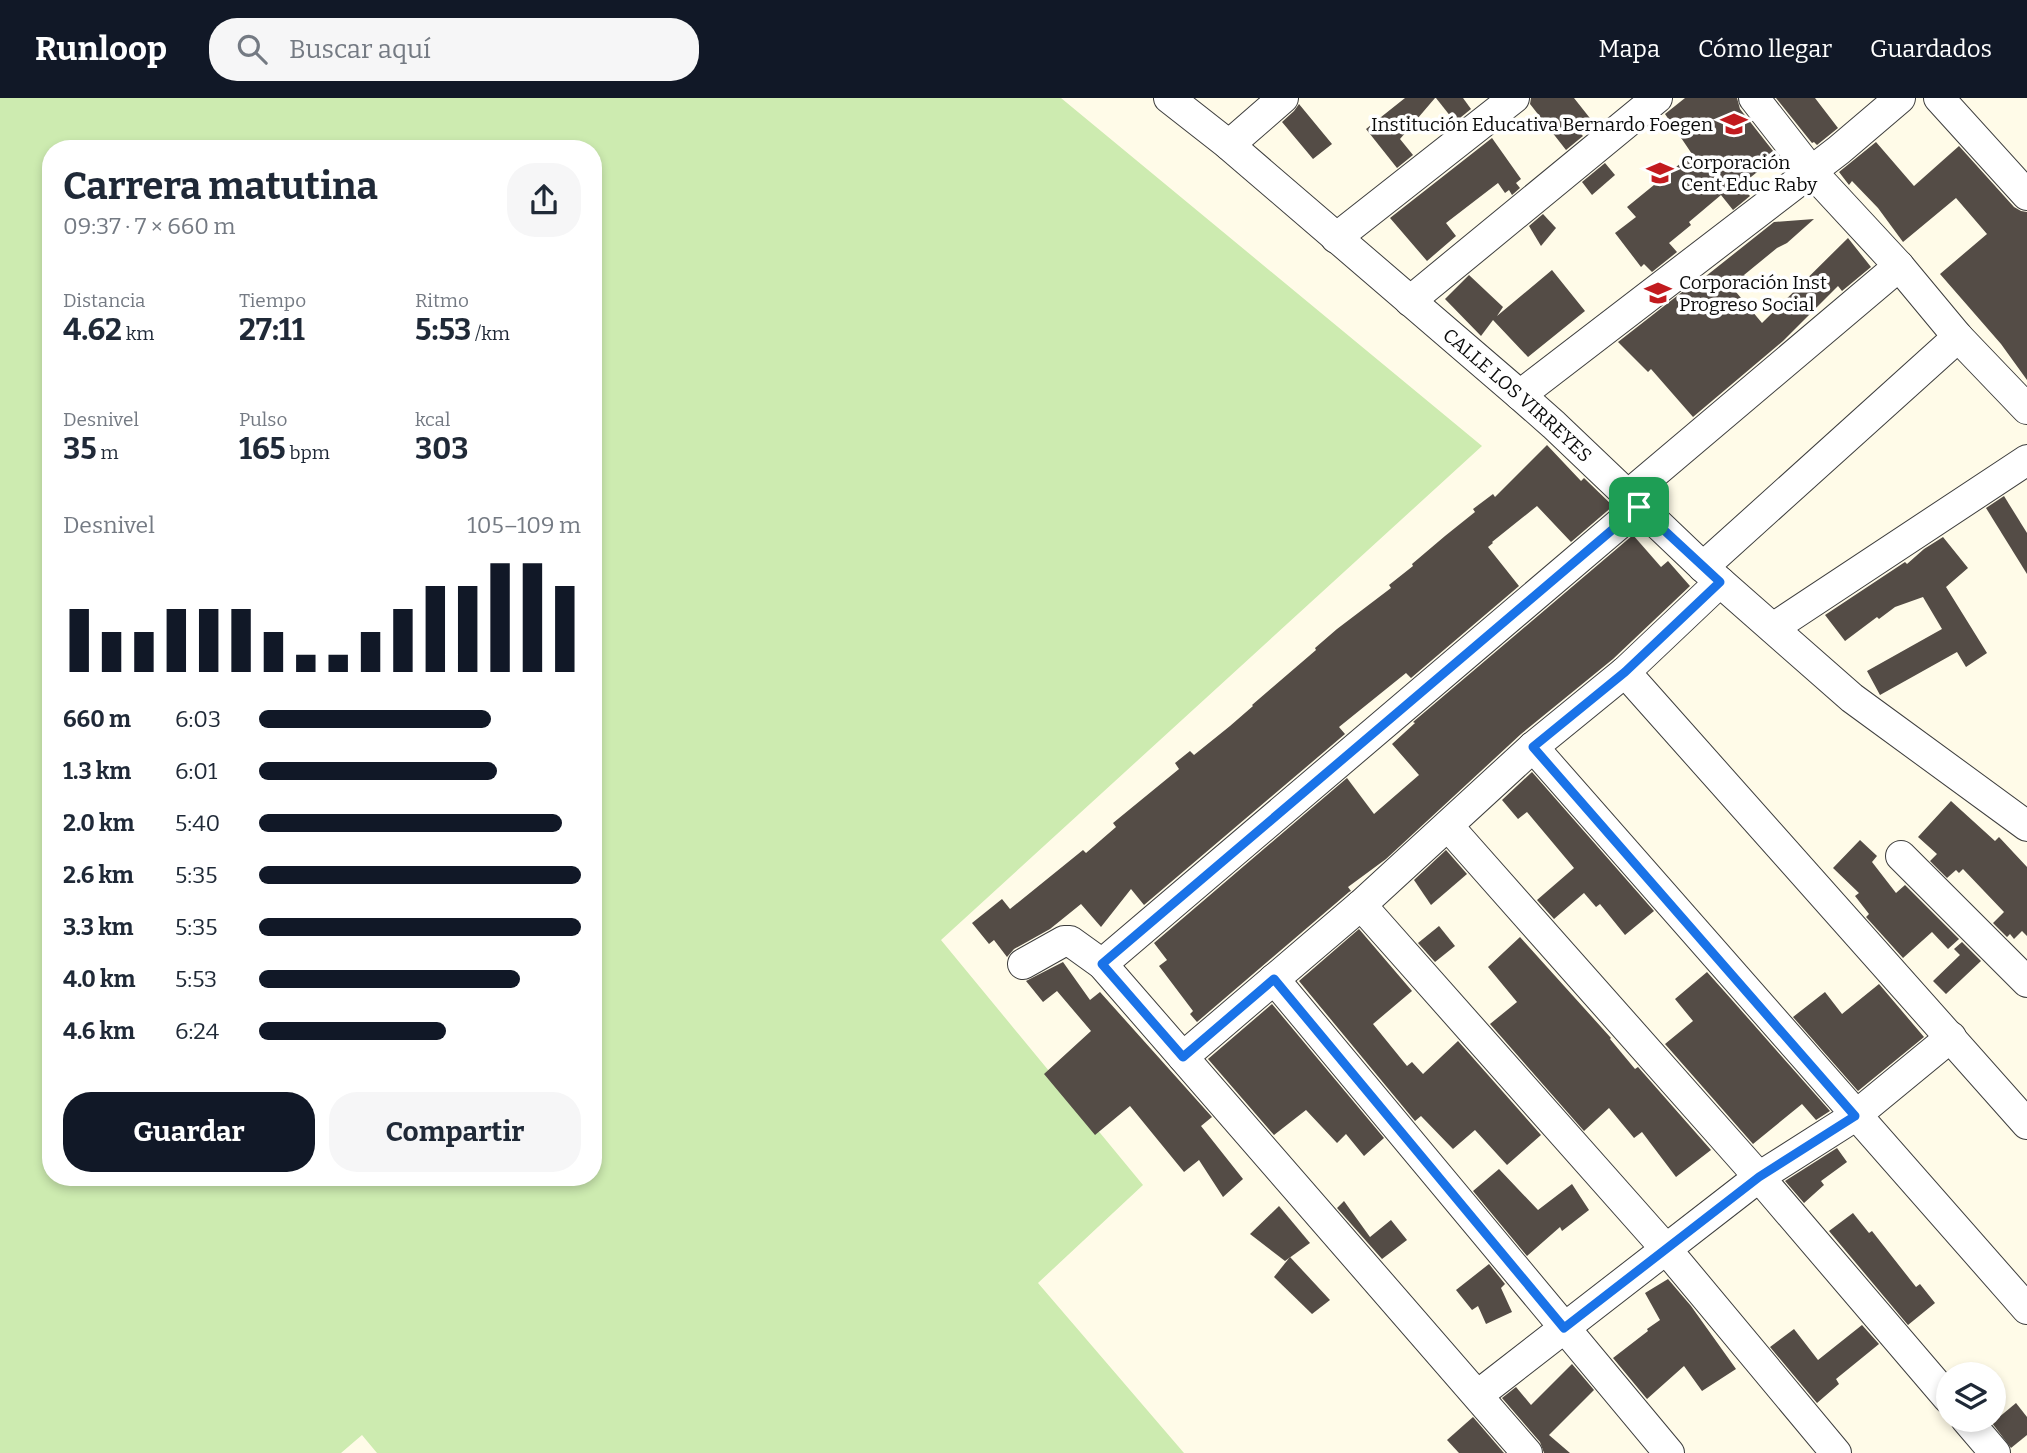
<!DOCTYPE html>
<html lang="es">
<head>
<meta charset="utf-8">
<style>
	:root { --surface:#fff; --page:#f6f6f7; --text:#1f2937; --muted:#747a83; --accent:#111827 }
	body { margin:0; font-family:Bitter,serif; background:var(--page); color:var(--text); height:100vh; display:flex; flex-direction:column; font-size:26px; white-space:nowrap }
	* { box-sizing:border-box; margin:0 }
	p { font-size:23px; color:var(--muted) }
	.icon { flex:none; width:38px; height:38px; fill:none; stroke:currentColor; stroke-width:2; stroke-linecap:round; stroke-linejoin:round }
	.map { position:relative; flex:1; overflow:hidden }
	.panel { position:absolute; left:42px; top:42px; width:560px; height:1046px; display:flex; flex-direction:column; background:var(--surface); border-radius:28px; box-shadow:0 4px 10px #0003 }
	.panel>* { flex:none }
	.buttons { position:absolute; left:1936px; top:1264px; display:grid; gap:14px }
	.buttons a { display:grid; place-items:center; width:70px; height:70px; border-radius:50%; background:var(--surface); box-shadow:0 4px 10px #0003; font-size:35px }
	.pin { position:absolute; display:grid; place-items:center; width:60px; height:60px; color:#fff; margin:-30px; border-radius:14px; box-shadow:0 4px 10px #0006 }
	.round { display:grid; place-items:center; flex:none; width:74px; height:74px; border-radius:28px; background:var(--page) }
	.overview { display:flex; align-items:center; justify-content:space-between; height:119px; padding:0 21px }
	h1 { font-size:38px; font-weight:700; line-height:52px }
	.metrics { display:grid; grid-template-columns:repeat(3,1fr); gap:10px; height:119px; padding:7px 21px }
	.metrics div { display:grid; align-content:center }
	.metrics b { font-size:30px; font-weight:700 }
	.metrics small { font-size:19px; font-weight:400 }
	.metrics p { font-size:19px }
	.chart { height:196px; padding:14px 21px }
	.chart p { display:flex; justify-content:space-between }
	.chart svg { width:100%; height:126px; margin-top:7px; stroke:var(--accent); stroke-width:6 }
	.action { display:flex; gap:14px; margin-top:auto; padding:14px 21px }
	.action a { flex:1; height:80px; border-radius:28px; background:var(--accent); color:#fff; font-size:28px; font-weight:700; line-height:80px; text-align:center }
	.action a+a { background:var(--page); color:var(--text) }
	ul { padding:0 21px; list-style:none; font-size:23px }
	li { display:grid; grid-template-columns:112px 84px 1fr; align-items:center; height:52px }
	li i { height:18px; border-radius:9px; background:var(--accent) }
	header { display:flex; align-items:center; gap:42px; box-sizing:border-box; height:98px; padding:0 35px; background:var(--accent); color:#fff }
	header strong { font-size:33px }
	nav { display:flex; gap:38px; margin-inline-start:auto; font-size:24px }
	.search { width:490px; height:63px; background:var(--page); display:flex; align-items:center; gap:18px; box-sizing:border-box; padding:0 24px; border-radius:28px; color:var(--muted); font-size:26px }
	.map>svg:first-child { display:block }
	.green { fill:#cdebb0; fill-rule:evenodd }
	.building { fill:#544c46 }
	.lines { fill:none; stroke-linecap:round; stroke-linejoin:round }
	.minor-casing { stroke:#3e3e3e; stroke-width:32 }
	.minor { stroke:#fff; stroke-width:30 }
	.route-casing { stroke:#fff; stroke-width:14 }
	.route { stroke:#1a73e8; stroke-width:9 }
	.labels { text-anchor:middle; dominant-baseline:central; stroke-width:7; stroke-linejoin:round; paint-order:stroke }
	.poi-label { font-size:19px; fill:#0b0b0b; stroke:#fff; text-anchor:start }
	.street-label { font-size:19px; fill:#0b0b0b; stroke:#fff }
</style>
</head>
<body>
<header>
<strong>Runloop</strong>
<div class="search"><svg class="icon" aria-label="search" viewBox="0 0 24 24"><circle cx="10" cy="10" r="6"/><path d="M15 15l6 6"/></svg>Buscar aquí</div>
<nav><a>Mapa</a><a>Cómo llegar</a><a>Guardados</a></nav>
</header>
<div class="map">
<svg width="2027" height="1355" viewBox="0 0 2027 1355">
	<rect width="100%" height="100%" fill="#fffbe8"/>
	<!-- green -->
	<path class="green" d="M 0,0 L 1061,0 L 1482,348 L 941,842 L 1143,1087 L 1038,1185 L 1184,1355 L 377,1355 L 362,1337 L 341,1355 L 0,1355 ZM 51,51 L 593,51 L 593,1080 L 51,1080 Z"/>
	<!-- building -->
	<g class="building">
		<path d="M 1405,0 L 1435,0 L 1400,41 L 1413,57 L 1397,70 L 1366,31 Z"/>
		<path d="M 1436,0 L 1463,0 L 1471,11 L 1455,24 Z"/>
		<path d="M 1531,0 L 1574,0 L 1593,24 L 1579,34 L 1583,38 L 1566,52 L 1530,6 Z"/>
		<path d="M 1685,0 L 1737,0 L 1740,11 L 1777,58 L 1746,83 L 1748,86 L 1743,90 L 1750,98 L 1733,112 L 1721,97 L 1689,124 L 1691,127 L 1669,145 L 1677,154 L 1652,174 L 1644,166 L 1641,169 L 1615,135 L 1636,119 L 1627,109 L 1692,56 L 1665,16 Z"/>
		<path d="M 1776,0 L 1815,0 L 1838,30 L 1817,47 L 1814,44 L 1812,45 Z"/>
		<path d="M 1299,6 L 1332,46 L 1313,61 L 1282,24 L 1294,13 Z"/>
		<path d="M 1492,40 L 1521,81 L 1516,85 L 1520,90 L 1512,97 L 1509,92 L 1505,95 L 1498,85 L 1446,125 L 1456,138 L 1427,163 L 1390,120 Z"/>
		<path d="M 1876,44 L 1914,88 L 1959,48 L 2014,109 L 2021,113 L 2027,114 L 2027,282 L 2001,246 L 1940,176 L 1987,136 L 1956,100 L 1903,144 L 1878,110 L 1852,83 L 1849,87 L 1839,74 Z"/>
		<path d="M 1605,65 L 1615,77 L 1592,97 L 1582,84 Z"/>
		<path d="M 1543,116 L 1556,130 L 1541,148 L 1529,128 Z"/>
		<path d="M 1814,121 L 1787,145 L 1777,150 L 1744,177 L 1749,183 L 1736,194 L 1762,225 L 1848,140 L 1871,169 L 1842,193 L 1838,188 L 1783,243 L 1693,319 L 1651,271 L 1648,274 L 1618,244 L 1700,180 L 1701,182 L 1774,124 Z"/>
		<path d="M 1552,172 L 1585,213 L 1528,259 L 1493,222 L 1481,238 L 1445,201 L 1469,177 L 1503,209 L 1497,218 Z"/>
		<path d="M 1547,347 L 1581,383 L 1584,380 L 1613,408 L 1571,444 L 1537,408 L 1492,444 L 1493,445 L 1488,449 L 1519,488 L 1411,580 L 1406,575 L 1339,629 L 1345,636 L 1144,807 L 1131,791 L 1101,829 L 1081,806 L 1050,831 L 1014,851 L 1007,859 L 994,842 L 989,846 L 972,825 L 1002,801 L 1010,811 L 1083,752 L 1086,755 L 1116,729 L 1113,725 L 1179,671 L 1175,665 L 1190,653 L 1194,657 L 1230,628 L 1253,608 L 1252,607 L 1316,552 L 1315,550 L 1337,531 L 1391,490 L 1389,487 L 1413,468 L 1412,466 L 1445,438 L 1475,414 L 1473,411 L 1493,396 L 1495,399 Z"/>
		<path d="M 2004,398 L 2027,435 L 2027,476 L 1986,410 Z"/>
		<path d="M 1633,437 L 1661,469 L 1668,463 L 1690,488 L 1613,561 L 1521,636 L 1386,761 L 1348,789 L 1351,793 L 1349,794 L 1197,924 L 1190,916 L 1193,913 L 1159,868 L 1167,862 L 1154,845 L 1347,680 L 1374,716 L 1419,677 L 1392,646 L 1415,625 L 1413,624 Z"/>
		<path d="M 1943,439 L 1968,470 L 1946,489 L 1987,555 L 1966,569 L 1957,554 L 1880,597 L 1867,573 L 1942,531 L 1923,499 L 1895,509 L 1879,521 L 1877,519 L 1845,543 L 1825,517 L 1905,464 L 1907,466 L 1924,451 Z"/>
		<path d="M 1532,674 L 1654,813 L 1625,837 L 1600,806 L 1596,809 L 1584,795 L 1554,821 L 1537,802 L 1574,770 L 1527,714 L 1518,721 L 1502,702 Z"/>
		<path d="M 1951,703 L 1995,743 L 1999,739 L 2027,769 L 2027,838 L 2022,833 L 2014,841 L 2010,836 L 2007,839 L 1993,825 L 2004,814 L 1963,771 L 1959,775 L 1956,772 L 1947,780 L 1930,763 L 1937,756 L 1918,739 Z"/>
		<path d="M 1860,742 L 1877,758 L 1872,764 L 1896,795 L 1905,787 L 1959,841 L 1948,851 L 1932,834 L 1903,860 L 1866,819 L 1869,816 L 1855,798 L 1859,795 L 1833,770 Z"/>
		<path d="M 1446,752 L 1467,776 L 1431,807 L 1414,782 Z"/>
		<path d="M 1439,828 L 1455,848 L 1435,864 L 1418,845 Z"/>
		<path d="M 1359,831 L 1412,893 L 1373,926 L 1407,968 L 1412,964 L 1423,976 L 1458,943 L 1541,1037 L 1507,1067 L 1475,1032 L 1453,1051 L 1421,1018 L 1415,1023 L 1299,883 Z"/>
		<path d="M 1520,839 L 1611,940 L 1610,941 L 1635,971 L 1638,969 L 1711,1052 L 1676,1079 L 1642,1034 L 1634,1040 L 1609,1010 L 1584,1033 L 1490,926 L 1517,904 L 1488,869 Z"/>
		<path d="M 1962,844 L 1981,863 L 1946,896 L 1933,883 L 1960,857 L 1954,851 Z"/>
		<path d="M 1063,864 L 1090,902 L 1100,894 L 1212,1019 L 1201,1028 L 1243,1081 L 1223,1099 L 1199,1062 L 1184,1074 L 1130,1008 L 1095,1037 L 1044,976 L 1091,933 L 1057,893 L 1043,904 L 1026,883 Z"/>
		<path d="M 1707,874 L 1724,893 L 1830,1013 L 1816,1022 L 1802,1006 L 1753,1046 L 1665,946 L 1693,923 L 1675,901 Z"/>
		<path d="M 1879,886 L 1924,939 L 1858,993 L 1793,919 L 1825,894 L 1842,916 Z"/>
		<path d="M 1272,906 L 1384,1040 L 1364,1058 L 1346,1036 L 1337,1045 L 1306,1012 L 1274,1037 L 1208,961 Z"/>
		<path d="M 1837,1050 L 1847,1064 L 1821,1083 L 1824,1087 L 1804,1105 L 1785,1083 Z"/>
		<path d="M 1499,1071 L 1538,1112 L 1572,1086 L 1589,1112 L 1562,1133 L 1560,1129 L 1527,1158 L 1473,1093 Z"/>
		<path d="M 1344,1103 L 1370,1139 L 1391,1122 L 1407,1142 L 1382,1161 L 1337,1110 Z"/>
		<path d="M 1279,1108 L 1310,1145 L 1285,1163 L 1250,1136 Z"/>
		<path d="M 1853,1115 L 1869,1135 L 1872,1133 L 1916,1189 L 1920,1186 L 1935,1205 L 1908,1227 L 1829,1133 Z"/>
		<path d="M 1290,1159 L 1330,1202 L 1312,1216 L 1274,1179 Z"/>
		<path d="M 1489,1166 L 1505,1186 L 1501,1190 L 1512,1214 L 1486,1226 L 1478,1208 L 1472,1212 L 1456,1192 Z"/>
		<path d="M 1668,1181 L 1691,1208 L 1736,1271 L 1702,1293 L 1684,1268 L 1647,1301 L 1613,1260 L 1648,1233 L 1647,1231 L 1660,1222 L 1645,1195 Z"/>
		<path d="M 1862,1227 L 1879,1246 L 1836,1281 L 1839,1286 L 1817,1305 L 1770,1249 L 1794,1231 L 1818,1262 Z"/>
		<path d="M 1572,1266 L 1594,1292 L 1549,1337 L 1570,1355 L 1544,1355 L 1540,1344 L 1502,1300 L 1516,1289 L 1531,1307 Z"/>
		<path d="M 2016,1305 L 2027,1319 L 2027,1337 L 2011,1350 L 1992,1325 Z"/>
		<path d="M 1473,1319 L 1504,1355 L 1459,1355 L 1447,1342 Z"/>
	</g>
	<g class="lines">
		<!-- minor casing -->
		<g class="minor-casing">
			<g id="minor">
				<path id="s1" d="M 1169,0 L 1229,47 L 1520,297 L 1554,327 L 1703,469 L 1852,600 L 2027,728"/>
				<path d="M 1754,0 L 1811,73 L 1899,168 L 1958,239 L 2027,311"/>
				<path d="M 1939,0 L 2027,97"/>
				<path d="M 1229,47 L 1283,0"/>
				<path d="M 1336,140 L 1514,0"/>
				<path d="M 1410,203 L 1657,0"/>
				<path d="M 1520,297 L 1839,52 L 1900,0"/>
				<path d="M 1627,398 L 1899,168"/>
				<path d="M 1703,469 L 1958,239"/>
				<path d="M 1773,530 L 2027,362"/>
				<path d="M 1625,574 L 2027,1026"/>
				<path d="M 1533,649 L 2027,1211"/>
				<path d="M 1448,728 L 1759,1079 L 1948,1300"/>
				<path d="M 1901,758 L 2027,884"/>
				<path d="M 1361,807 L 1666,1151 L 1836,1355"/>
				<path d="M 1023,866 L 1064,843 L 1070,843 L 1102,866 L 1527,1355"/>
				<path d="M 1102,866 L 1639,409"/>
				<path d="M 1274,881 L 1669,1355"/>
				<path d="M 1183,959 L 1361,807 L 1533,649 L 1625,574 L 1720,484"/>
				<path d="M 1478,1297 L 1759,1079 L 1855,1018 L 1951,939"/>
				<path d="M 1966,1321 L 1995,1355"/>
			</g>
		</g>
		<!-- minor -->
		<use href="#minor" class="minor"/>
	</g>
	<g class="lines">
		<!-- route casing -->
		<g class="route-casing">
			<path id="route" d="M 1639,409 L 1720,484 L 1625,574 L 1533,649 L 1855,1018 L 1759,1079 L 1564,1230 L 1274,881 L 1183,959 L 1102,866 Z"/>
		</g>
		<!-- route -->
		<use href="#route" class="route"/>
	</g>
	<!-- icons -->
	<defs>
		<g id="school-bare" transform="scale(2.1)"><path d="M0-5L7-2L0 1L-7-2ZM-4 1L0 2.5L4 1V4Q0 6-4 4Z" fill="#c21b1f" stroke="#fff" stroke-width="2.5" paint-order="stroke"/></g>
	</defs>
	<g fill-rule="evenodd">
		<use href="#school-bare" x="1734" y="26"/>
		<use href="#school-bare" x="1660" y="75"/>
		<use href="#school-bare" x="1658" y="195"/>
	</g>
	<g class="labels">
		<!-- poi labels -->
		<g class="poi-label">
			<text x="1713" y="26" text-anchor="end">Institución Educativa Bernardo Foegen</text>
			<text x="1681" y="64">Corporación<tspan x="1681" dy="22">Cent Educ Raby</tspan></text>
			<text x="1679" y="184">Corporación Inst<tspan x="1679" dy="22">Progreso Social</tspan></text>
		</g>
		<!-- street labels -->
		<g class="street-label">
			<text stroke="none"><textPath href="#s1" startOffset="458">CALLE LOS VIRREYES</textPath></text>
		</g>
	</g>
</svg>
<div class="buttons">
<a><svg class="icon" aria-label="layers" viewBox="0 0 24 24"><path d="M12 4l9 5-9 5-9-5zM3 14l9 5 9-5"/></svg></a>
</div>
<div class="pin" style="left:1639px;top:409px;background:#1e9e55"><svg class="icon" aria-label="arrive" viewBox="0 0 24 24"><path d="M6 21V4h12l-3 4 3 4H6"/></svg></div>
<section class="panel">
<div class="overview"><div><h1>Carrera matutina</h1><p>09:37 · 7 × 660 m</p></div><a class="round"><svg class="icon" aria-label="share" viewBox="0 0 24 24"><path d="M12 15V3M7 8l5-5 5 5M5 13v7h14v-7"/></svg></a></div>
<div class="metrics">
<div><p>Distancia</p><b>4.62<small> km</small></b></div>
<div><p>Tiempo</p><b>27:11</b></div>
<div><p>Ritmo</p><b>5:53<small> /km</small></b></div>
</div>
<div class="metrics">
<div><p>Desnivel</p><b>35<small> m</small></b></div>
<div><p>Pulso</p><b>165<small> bpm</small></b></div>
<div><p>kcal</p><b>303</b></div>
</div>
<div class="chart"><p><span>Desnivel</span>105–109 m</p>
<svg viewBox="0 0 160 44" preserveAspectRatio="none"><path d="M5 44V22M15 44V30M25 44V30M35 44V22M45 44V22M55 44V22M65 44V30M75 44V38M85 44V38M95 44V30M105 44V22M115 44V14M125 44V14M135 44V6M145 44V6M155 44V14"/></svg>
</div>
<ul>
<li><b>660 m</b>6:03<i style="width:72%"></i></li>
<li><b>1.3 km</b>6:01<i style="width:74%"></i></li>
<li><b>2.0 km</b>5:40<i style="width:94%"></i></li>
<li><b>2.6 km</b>5:35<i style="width:100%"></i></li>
<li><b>3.3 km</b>5:35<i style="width:100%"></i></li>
<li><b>4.0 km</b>5:53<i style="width:81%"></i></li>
<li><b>4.6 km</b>6:24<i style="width:58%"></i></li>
</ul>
<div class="action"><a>Guardar</a><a>Compartir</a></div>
</section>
</div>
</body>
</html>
